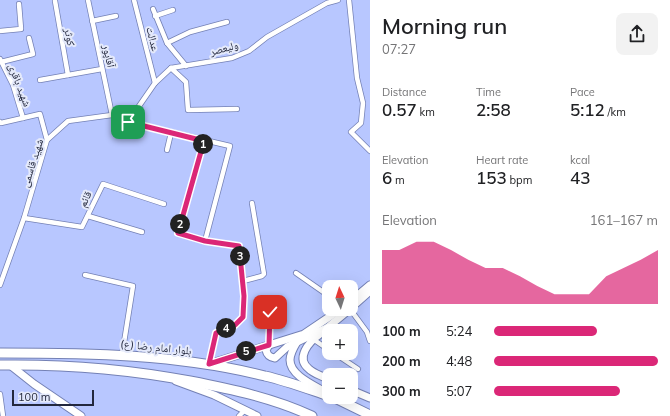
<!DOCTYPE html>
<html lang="en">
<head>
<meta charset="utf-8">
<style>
	:root { --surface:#fff; --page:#f2f2f2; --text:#202124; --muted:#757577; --accent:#db2777 }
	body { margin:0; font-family:Mulish,"Noto Naskh Arabic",sans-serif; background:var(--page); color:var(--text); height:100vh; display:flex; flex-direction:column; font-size:15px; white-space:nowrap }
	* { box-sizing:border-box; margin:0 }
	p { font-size:13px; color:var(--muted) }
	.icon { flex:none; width:22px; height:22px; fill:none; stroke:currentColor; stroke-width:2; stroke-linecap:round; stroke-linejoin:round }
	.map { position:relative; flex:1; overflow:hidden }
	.sheet { display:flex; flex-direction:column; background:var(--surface); width:300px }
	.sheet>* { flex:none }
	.needle { width:26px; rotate:356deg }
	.buttons { position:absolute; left:322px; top:280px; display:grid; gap:8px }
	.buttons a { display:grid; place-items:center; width:36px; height:36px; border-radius:8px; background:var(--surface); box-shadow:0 4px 16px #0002; font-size:20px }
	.scale { position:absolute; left:12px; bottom:10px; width:82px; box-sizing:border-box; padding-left:4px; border:2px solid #23283d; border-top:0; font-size:11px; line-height:14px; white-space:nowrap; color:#23283d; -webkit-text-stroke:3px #e5eafb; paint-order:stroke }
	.pin { position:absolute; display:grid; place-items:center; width:34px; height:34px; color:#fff; margin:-17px; border-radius:8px; box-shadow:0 2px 6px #0006 }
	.km { position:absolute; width:20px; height:20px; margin:-10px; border-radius:50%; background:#222; color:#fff; font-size:11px; line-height:20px; text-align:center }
	.round { display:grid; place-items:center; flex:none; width:42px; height:42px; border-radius:8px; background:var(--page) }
	.head { display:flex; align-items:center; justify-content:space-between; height:68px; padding:0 12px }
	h1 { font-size:22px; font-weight:600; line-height:30px }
	.figures { display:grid; grid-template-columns:repeat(3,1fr); gap:6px; height:68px; padding:4px 12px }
	.figures div { display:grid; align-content:center }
	.figures b { font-size:17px; font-weight:600 }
	.figures small { font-size:11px; font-weight:400 }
	.figures p { font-size:11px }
	.chart { height:112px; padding:8px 12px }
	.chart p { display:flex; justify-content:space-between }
	.chart svg { width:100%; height:72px; margin-top:4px; fill:var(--accent); opacity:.7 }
	ul { padding:0 12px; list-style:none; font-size:13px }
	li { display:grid; grid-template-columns:64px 48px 1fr; align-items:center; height:30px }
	li i { height:10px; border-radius:5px; background:var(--accent) }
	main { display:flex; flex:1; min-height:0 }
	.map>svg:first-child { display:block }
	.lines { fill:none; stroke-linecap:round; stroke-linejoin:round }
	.street-casing { stroke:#7481b5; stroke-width:6 }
	.secondary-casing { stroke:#7481b5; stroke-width:9 }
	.highway-casing { stroke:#7481b5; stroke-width:11 }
	.street { stroke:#fff; stroke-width:4.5 }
	.secondary { stroke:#fff; stroke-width:7 }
	.highway { stroke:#fff; stroke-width:9 }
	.route-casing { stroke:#fff; stroke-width:8 }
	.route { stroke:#db2777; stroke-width:5 }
	.labels { text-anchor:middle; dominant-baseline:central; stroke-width:4; stroke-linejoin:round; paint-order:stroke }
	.street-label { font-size:11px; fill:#23283d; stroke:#e5eafb }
</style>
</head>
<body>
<main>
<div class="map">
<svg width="370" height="416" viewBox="0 0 370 416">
	<rect width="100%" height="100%" fill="#b8c7ff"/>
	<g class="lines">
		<!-- street casing -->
		<g class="street-casing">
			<g id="street">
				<path d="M 88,0 L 112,115"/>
				<path d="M 134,0 L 155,83"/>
				<path d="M 349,0 L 357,78 L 363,103 L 361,123 L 351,132 L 370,151"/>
				<path d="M 55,1 L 68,75"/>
				<path d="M 153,9 L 167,43 L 186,66"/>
				<path d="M 155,16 L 173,10"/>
				<path d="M 92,21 L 116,16"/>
				<path d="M 0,31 L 21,29 L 19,4"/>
				<path d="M 167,43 L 190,32 L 227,22"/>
				<path d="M 0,59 L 13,85 L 23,118"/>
				<path d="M 1,62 L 33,54 L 29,38"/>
				<path d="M 171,68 L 186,82 L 188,110 L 237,109"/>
				<path d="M 40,80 L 102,69"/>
				<path d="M 0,122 L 1,123 L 40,114 L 47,140"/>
				<path d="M 128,122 L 155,83 L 171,68 L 232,58 L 249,51 L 267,37 L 327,3 L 338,0"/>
				<path d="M 204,141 L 178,233 L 205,241 L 239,246 L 244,296 L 243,317 L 235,325 L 216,333 L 209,364"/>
				<path d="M 167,150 L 171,133"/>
				<path d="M 88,216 L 142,232"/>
				<path d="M 24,218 L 82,227 L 103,184 L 164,204"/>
				<path d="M 296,273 L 329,296"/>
				<path d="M 85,275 L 133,286 L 122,355"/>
				<path d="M 243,281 L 262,276 L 264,274 L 252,203"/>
				<path d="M 0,285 L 24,218 L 47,140 L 68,121 L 112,115 L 128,122 L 230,146 L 205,241"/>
				<path d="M 350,309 L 367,332 L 370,341"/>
				<path d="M 313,339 L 329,350"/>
				<path d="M 269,345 L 270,312"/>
				<path d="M 334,353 L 358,369"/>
				<path d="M 0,394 L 3,416"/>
				<path d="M 239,416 L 245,410"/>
			</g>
		</g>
		<!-- secondary casing -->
		<g class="secondary-casing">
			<g id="secondary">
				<path d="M 351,301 L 370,285"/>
				<path d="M 351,308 L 370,291"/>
				<path d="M 327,328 L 350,309"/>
				<path d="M 319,335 C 309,342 295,358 309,369 C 314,374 323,376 329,380"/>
				<path d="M 269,345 L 266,350 C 267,355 269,357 275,358 L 287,347 L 297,342"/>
				<path d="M 209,364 L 304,334 L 341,309"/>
				<path d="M 10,365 L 34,384 L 81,416"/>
				<path d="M 176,381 L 214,395 L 257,416"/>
				<path d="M 351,390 L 370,398"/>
				<path d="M 327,393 C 316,386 290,376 290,360 C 290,354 294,347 297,342 L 331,326"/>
			</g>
		</g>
		<!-- highway casing -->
		<g class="highway-casing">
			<g id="highway">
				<path d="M 0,353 C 89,353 178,354 265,376 C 287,381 308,389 329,396"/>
				<path d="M 0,365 C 64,364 127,369 190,381 C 231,389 273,398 312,416"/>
				<path d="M 333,397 L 370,415"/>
			</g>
		</g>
		<!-- street -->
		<use href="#street" class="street"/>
		<!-- secondary -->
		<use href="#secondary" class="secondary"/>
		<!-- highway -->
		<use href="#highway" class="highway"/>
	</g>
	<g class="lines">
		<!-- route casing -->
		<g class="route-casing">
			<path id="route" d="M 128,122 L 204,141 L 178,233 L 205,241 L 239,246 L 244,296 L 243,317 L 235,325 L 216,333 L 209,364 L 269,345 L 270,312"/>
		</g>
		<!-- route -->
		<use href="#route" class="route"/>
	</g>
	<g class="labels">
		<!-- street labels -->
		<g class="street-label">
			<text transform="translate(70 37) rotate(80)">کوثر</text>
			<text transform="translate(153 39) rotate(76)">عدالت</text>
			<text transform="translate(224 48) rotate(-15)">ولیعصر</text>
			<text transform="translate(109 56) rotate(78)">آقاپور</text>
			<text transform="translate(20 85) rotate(69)">شهید باقری</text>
			<text transform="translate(32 163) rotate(-72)">شهید قاسمی</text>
			<text transform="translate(85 199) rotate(-66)">قائم</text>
			<text transform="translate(156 347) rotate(6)">بلوار امام رضا (ع)</text>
		</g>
	</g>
</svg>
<div class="buttons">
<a><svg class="needle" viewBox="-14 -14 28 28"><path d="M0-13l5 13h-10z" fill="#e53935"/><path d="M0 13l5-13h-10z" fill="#757577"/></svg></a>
<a>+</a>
<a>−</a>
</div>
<div class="scale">100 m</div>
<div class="pin" style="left:128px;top:122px;background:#1e9e55"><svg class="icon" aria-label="arrive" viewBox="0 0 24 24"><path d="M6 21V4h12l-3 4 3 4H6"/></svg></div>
<div class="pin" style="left:270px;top:312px;background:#d93025"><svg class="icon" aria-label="check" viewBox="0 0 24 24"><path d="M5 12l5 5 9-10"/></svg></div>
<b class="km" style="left:203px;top:144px">1</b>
<b class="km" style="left:180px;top:224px">2</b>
<b class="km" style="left:240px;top:256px">3</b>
<b class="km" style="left:226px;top:328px">4</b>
<b class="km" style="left:246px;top:351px">5</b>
</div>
<section class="sheet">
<div class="head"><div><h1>Morning run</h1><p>07:27</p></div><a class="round"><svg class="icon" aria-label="share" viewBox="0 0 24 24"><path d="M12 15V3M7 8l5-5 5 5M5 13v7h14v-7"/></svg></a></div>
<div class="figures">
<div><p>Distance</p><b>0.57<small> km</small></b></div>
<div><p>Time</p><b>2:58</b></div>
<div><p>Pace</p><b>5:12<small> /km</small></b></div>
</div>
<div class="figures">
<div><p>Elevation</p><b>6<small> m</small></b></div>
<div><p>Heart rate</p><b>153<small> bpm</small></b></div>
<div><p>kcal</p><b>43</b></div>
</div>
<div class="chart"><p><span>Elevation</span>161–167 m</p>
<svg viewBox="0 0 160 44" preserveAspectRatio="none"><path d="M0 44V11L10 11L20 6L30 6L40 11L50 17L60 22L70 22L80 27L90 33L100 38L110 38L120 38L130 27L140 22L150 17L160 11V44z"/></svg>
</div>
<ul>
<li><b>100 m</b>5:24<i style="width:63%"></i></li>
<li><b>200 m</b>4:48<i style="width:100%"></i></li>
<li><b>300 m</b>5:07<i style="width:77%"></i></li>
</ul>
</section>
</main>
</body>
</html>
